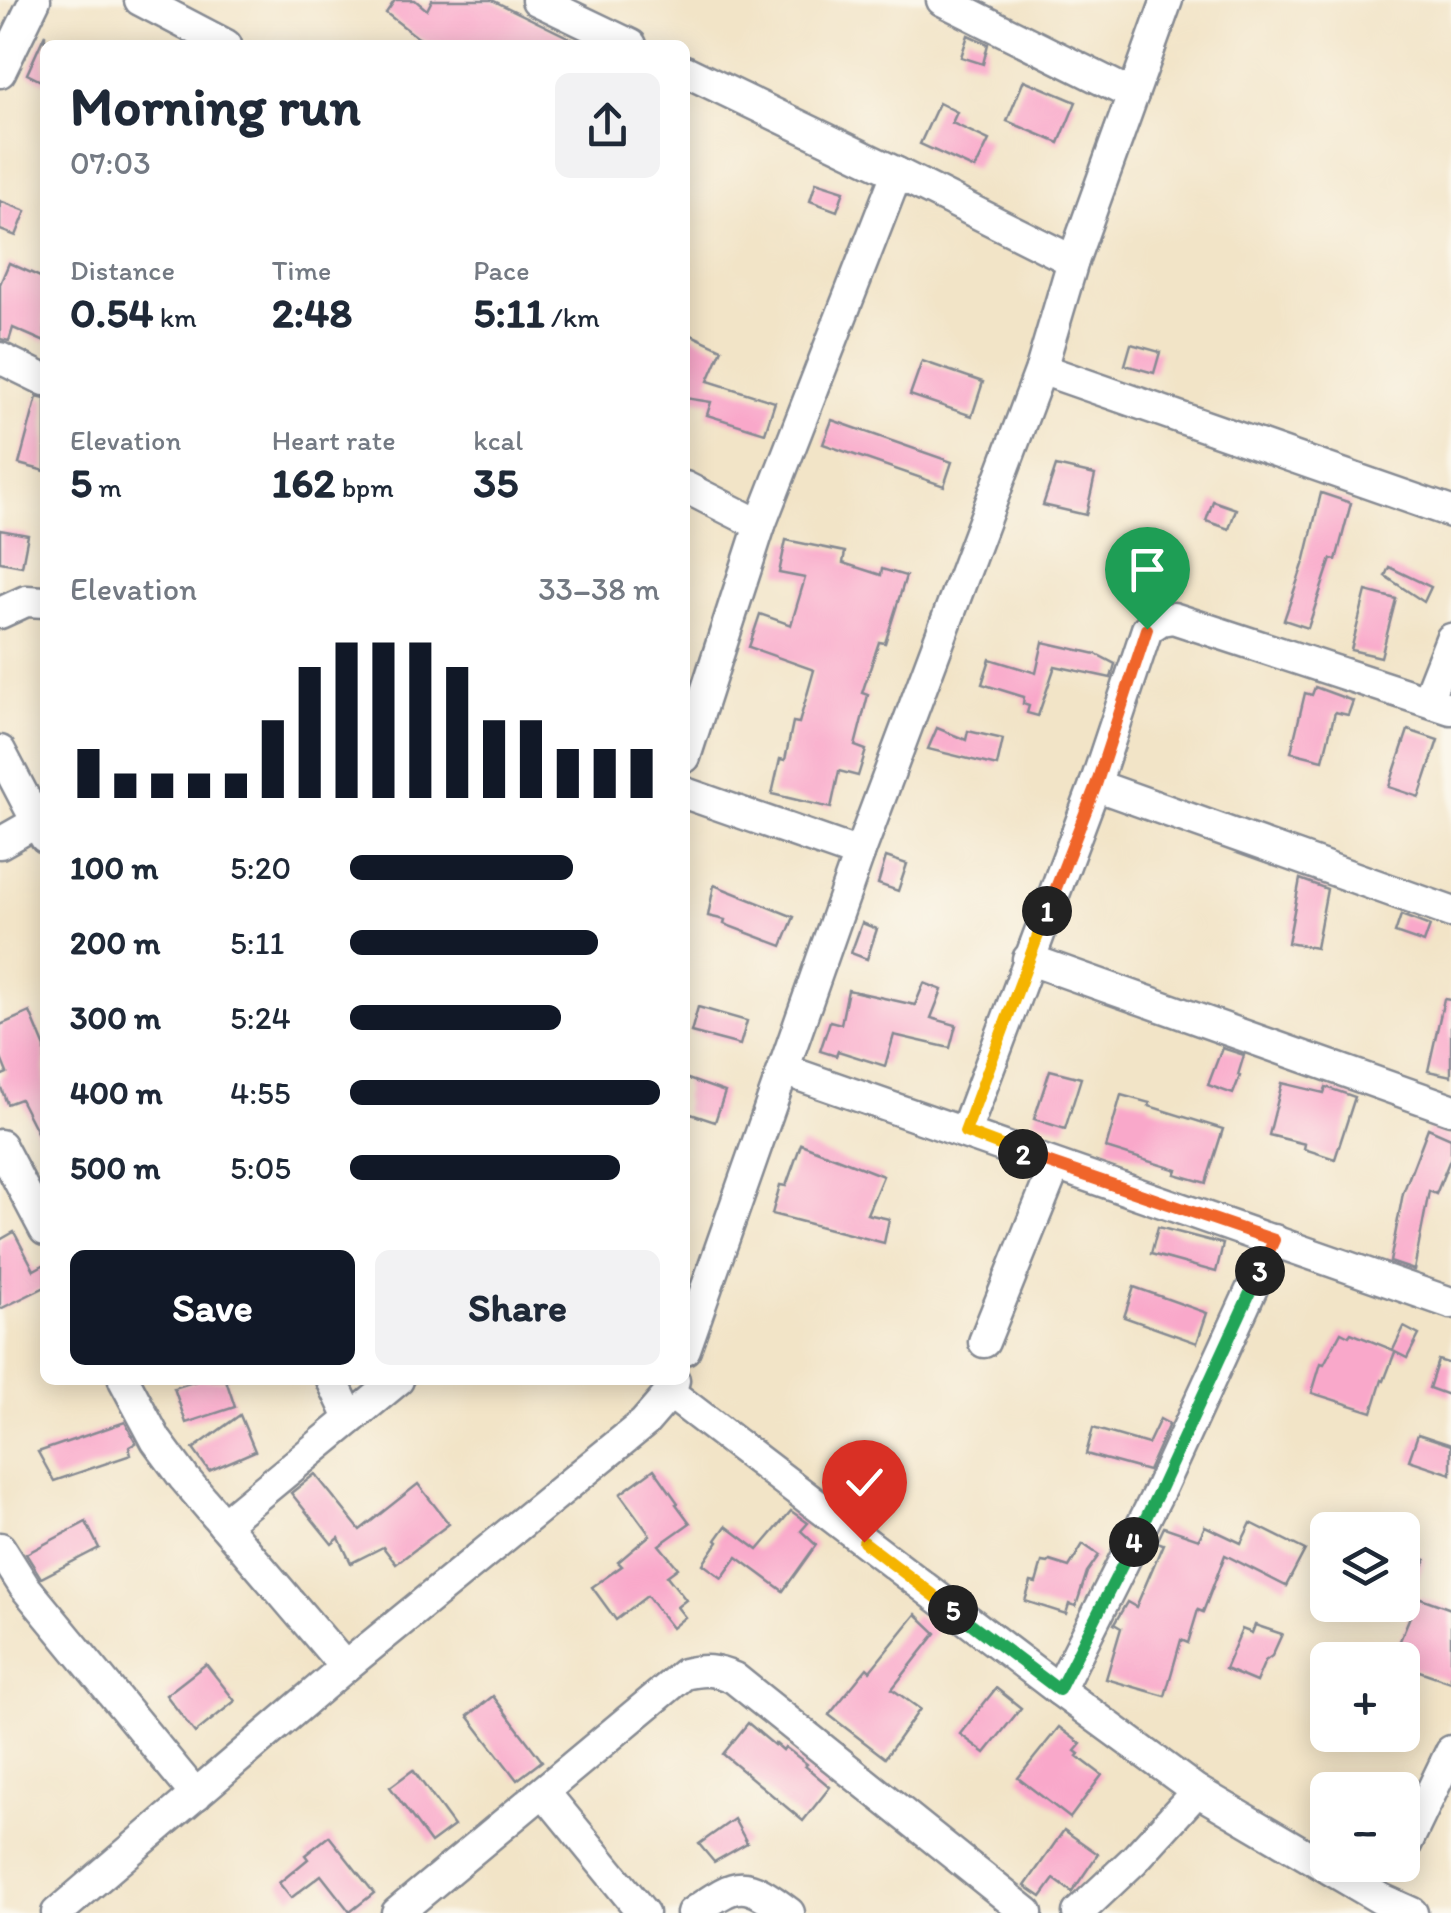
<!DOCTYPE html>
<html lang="en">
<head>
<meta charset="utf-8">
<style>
	:root { --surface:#fff; --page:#f2f2f3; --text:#1f2937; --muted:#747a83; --accent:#111827 }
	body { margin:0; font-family:Itim,sans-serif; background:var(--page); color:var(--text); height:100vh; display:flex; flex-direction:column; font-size:38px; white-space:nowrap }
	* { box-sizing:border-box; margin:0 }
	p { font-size:32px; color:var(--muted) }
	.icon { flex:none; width:55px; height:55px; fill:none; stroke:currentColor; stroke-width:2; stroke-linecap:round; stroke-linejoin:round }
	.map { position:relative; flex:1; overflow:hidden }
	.sheet { position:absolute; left:40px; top:40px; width:650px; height:1345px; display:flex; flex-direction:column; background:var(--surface); border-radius:15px; box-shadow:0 5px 25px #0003 }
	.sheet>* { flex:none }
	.fabs { position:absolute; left:1310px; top:1512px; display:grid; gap:20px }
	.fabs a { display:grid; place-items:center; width:110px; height:110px; border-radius:15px; background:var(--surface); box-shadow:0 5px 25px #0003; font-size:50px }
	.pin { position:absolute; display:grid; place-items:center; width:85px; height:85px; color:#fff; margin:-102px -42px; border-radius:50% 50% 50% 0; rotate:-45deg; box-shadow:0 0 10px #0007 }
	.pin .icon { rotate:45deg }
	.km { position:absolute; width:50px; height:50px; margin:-25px; border-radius:50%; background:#222; color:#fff; font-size:28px; line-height:50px; text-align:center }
	.round { display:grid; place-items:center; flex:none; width:105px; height:105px; border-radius:15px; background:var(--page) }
	.overview { display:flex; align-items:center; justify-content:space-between; height:170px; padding:0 30px }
	h1 { font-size:55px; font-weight:800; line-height:75px }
	.metrics { display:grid; grid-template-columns:repeat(3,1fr); gap:15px; height:170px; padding:10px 30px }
	.metrics div { display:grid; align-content:center }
	.metrics b { font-size:42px; font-weight:800 }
	.metrics small { font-size:28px; font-weight:400 }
	.metrics p { font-size:28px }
	.chart { height:280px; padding:20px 30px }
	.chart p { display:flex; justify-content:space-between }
	.chart svg { width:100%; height:180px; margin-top:10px; stroke:var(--accent); stroke-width:6 }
	.action { display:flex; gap:20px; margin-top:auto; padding:20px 30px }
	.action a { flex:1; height:115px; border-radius:15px; background:var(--accent); color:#fff; font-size:40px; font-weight:800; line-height:115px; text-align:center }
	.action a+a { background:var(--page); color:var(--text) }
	ul { padding:0 30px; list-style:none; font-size:32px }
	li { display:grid; grid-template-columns:160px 120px 1fr; align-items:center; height:75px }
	li i { height:25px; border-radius:12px; background:var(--accent) }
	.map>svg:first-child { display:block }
	.building { fill:#f9a8ca }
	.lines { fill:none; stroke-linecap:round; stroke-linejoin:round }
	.minor-casing { stroke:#868a92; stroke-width:35 }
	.minor { stroke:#fff; stroke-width:30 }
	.split-1-casing { stroke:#fff; stroke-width:20 }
	.split-2-casing { stroke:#fff; stroke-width:20 }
	.split-3-casing { stroke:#fff; stroke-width:20 }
	.split-4-casing { stroke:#fff; stroke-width:20 }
	.split-5-casing { stroke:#fff; stroke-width:20 }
	.split-6-casing { stroke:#fff; stroke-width:20 }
	.split-1 { stroke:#f0652b; stroke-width:12 }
	.split-2 { stroke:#f5b400; stroke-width:12 }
	.split-3 { stroke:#f0652b; stroke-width:12 }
	.split-4 { stroke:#22a559; stroke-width:12 }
	.split-5 { stroke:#22a559; stroke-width:12 }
	.split-6 { stroke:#f5b400; stroke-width:12 }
</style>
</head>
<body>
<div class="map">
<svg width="1451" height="1913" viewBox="0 0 1451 1913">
	<rect width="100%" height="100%" fill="#fbf7ec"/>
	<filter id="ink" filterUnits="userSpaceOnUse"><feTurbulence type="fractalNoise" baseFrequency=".01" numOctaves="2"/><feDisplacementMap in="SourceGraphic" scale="20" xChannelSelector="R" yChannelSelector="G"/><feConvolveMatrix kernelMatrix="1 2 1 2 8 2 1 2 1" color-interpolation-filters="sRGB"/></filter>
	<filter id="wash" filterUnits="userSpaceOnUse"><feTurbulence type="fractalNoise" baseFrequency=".0048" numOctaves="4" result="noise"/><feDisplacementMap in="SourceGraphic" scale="40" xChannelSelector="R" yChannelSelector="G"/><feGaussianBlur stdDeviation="2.25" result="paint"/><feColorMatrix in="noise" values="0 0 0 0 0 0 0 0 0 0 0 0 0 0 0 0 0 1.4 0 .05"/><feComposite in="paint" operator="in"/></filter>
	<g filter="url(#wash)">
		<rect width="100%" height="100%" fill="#f2e4c7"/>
		<g id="blocks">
			<!-- building -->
			<g class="building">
				<path d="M 395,0 L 415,0 L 427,10 L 432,0 L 492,0 L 584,45 L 432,45 L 417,37 L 386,13 Z"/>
				<path d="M 45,34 L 45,83 L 27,74 Z"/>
				<path d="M 968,35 L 988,44 L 983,64 L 961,57 Z"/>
				<path d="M 1024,80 L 1076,102 L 1059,143 L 1007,121 Z"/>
				<path d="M 939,103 L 957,112 L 952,123 L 989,140 L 975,169 L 920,144 Z"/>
				<path d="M 816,182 L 844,191 L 837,211 L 810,201 Z"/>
				<path d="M 0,201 L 26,211 L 16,236 L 0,230 Z"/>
				<path d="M 9,263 L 45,279 L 45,342 L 13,328 L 9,341 L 0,339 L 0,284 Z"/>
				<path d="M 685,332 L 722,349 L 708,381 L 775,402 L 765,433 L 707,415 L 711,402 L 685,398 Z"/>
				<path d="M 1131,344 L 1160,352 L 1154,373 L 1125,365 Z"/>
				<path d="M 922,361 L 983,382 L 972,416 L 910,395 Z"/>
				<path d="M 37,397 L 45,399 L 45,471 L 19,464 Z"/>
				<path d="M 832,420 L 952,462 L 944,486 L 823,444 Z"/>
				<path d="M 1056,466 L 1095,475 L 1086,515 L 1043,505 Z"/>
				<path d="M 1321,493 L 1351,503 L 1336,560 L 1331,559 L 1308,628 L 1284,620 L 1305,559 Z"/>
				<path d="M 1213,501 L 1236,509 L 1229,529 L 1206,521 Z"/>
				<path d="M 0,530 L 28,535 L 22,566 L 0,562 Z"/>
				<path d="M 786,540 L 845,552 L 843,563 L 881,575 L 882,569 L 906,576 L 885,643 L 879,642 L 862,693 L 868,695 L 855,746 L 866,750 L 858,776 L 839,771 L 831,808 L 772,794 L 780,759 L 785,760 L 793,722 L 799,723 L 814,670 L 749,647 L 760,614 L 791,625 L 805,578 L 779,573 Z"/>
				<path d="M 1389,567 L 1431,587 L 1424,602 L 1385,576 Z"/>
				<path d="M 1366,591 L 1396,599 L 1381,657 L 1351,650 Z"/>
				<path d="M 1043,642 L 1096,654 L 1115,664 L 1111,678 L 1055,666 L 1038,716 L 1027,713 L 1029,706 L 1023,704 L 1024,697 L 982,684 L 990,659 L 1036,673 Z"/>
				<path d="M 1315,687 L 1353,701 L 1348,715 L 1335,712 L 1323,760 L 1291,752 L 1305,693 L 1312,695 Z"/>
				<path d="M 937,728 L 966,740 L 968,731 L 1003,739 L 997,766 L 928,749 Z"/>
				<path d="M 1408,730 L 1438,740 L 1419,797 L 1389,787 Z"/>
				<path d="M 886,857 L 907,864 L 898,891 L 878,884 Z"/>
				<path d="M 1300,879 L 1327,889 L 1316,948 L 1288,943 Z"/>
				<path d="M 714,885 L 794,917 L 782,946 L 724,924 L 725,920 L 708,916 Z"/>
				<path d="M 1401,915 L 1430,926 L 1424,943 L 1395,933 Z"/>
				<path d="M 862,923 L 877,929 L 867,959 L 851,953 Z"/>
				<path d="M 924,983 L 942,990 L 931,1018 L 956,1025 L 950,1048 L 894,1035 L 885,1066 L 838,1051 L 836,1056 L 820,1051 L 830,1021 L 841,1024 L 848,990 L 915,1005 Z"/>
				<path d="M 1444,999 L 1451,1000 L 1451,1076 L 1428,1071 Z"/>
				<path d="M 698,1007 L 747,1021 L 740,1045 L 691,1032 Z"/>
				<path d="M 30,1012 L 45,1048 L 45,1148 L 20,1099 L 7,1104 L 0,1085 L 0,1076 L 7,1073 L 0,1056 L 0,1025 Z"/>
				<path d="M 1222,1048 L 1244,1055 L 1238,1075 L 1240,1076 L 1233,1094 L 1208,1085 Z"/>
				<path d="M 1050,1070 L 1081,1078 L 1065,1129 L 1034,1119 Z"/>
				<path d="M 685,1078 L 725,1092 L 715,1122 L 685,1112 Z"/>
				<path d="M 1282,1083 L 1324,1093 L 1326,1087 L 1355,1097 L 1335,1159 L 1304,1149 L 1305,1144 L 1269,1135 Z"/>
				<path d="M 1121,1095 L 1150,1103 L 1149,1106 L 1223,1129 L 1206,1183 L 1175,1174 L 1177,1170 L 1106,1148 Z"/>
				<path d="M 1428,1128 L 1451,1138 L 1451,1157 L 1436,1194 L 1429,1191 L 1414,1270 L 1390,1262 L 1403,1193 Z"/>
				<path d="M 801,1144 L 883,1176 L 867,1214 L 889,1219 L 884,1243 L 772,1214 L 780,1185 L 786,1186 Z"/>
				<path d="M 1158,1227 L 1223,1244 L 1216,1272 L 1151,1254 Z"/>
				<path d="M 14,1232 L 34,1270 L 45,1264 L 45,1287 L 0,1309 L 0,1240 Z"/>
				<path d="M 1134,1287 L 1207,1313 L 1197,1343 L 1124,1317 Z"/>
				<path d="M 1404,1327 L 1419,1335 L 1407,1358 L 1395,1352 L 1384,1381 L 1382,1380 L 1372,1412 L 1312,1393 L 1321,1363 L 1324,1364 L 1341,1332 L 1349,1336 L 1351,1333 L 1393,1350 Z"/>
				<path d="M 1438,1360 L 1451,1364 L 1451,1396 L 1429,1388 Z"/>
				<path d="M 199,1380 L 226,1380 L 235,1407 L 186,1423 L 174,1388 Z"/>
				<path d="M 240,1415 L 255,1451 L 209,1471 L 193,1449 Z"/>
				<path d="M 1160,1419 L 1169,1424 L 1148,1471 L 1086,1454 L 1093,1428 L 1148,1444 Z"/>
				<path d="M 125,1422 L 136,1443 L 129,1447 L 131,1455 L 54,1481 L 38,1452 Z"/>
				<path d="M 1418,1434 L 1451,1445 L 1451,1474 L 1409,1460 Z"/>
				<path d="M 654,1469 L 678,1503 L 676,1504 L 690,1523 L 659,1545 L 678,1568 L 667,1576 L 686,1600 L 677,1607 L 685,1617 L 672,1628 L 647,1596 L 616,1620 L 592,1587 L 622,1566 L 618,1562 L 650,1535 L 620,1494 Z"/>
				<path d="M 315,1474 L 360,1530 L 418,1484 L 449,1524 L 396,1564 L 383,1547 L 351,1563 L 339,1538 L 332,1544 L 291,1493 Z"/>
				<path d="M 791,1511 L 808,1523 L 801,1531 L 816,1545 L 783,1591 L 737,1557 L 722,1578 L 703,1564 L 718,1542 L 716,1540 L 726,1526 L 758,1550 Z"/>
				<path d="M 86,1522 L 99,1548 L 41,1578 L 26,1554 Z"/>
				<path d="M 1251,1523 L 1305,1550 L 1286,1586 L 1225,1555 L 1203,1612 L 1198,1610 L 1188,1643 L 1181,1640 L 1165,1696 L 1106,1679 L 1121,1628 L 1114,1624 L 1127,1602 L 1136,1607 L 1163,1544 L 1157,1542 L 1164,1527 L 1199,1539 L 1205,1526 L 1241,1543 Z"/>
				<path d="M 1083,1544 L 1099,1555 L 1087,1572 L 1076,1606 L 1069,1604 L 1066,1614 L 1025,1601 L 1031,1582 L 1036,1583 L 1042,1562 L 1048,1563 L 1050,1561 L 1069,1567 Z"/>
				<path d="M 1402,1549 L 1426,1560 L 1402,1611 Z"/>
				<path d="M 1418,1597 L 1451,1609 L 1451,1682 L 1402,1665 L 1402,1660 L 1392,1660 Z"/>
				<path d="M 916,1614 L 936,1633 L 892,1689 L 920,1709 L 885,1758 L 829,1715 L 867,1668 L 870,1671 Z"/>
				<path d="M 1255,1625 L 1282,1634 L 1272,1656 L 1265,1661 L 1256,1682 L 1225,1669 L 1242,1629 L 1252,1633 Z"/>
				<path d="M 206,1664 L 235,1701 L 195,1733 L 166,1695 Z"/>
				<path d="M 996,1688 L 1021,1708 L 985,1753 L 960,1734 Z"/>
				<path d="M 493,1696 L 542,1761 L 517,1780 L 468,1716 Z"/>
				<path d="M 748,1723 L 774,1745 L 775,1743 L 783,1750 L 785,1747 L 807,1764 L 805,1766 L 830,1787 L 803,1821 L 723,1754 Z"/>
				<path d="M 1059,1727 L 1081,1744 L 1075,1751 L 1079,1754 L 1077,1756 L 1102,1775 L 1070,1818 L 1018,1778 Z"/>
				<path d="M 413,1770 L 454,1826 L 431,1843 L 390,1787 Z"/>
				<path d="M 734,1819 L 747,1843 L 714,1862 L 699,1844 Z"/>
				<path d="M 1064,1830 L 1098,1854 L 1072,1892 L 1054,1879 L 1041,1897 L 1025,1886 Z"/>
				<path d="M 329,1836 L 374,1893 L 350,1912 L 321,1875 L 291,1898 L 279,1883 L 308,1859 L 305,1855 Z"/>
			</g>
		</g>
	</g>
	<g filter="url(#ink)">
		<use href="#blocks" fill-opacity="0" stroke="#868a92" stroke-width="2.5"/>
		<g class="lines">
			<!-- minor casing -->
			<g class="minor-casing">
				<g id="minor">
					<path d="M 140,0 L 226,45"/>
					<path d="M 537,0 L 631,45"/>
					<path d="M 942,0 L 1133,95"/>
					<path d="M 685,71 L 897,173 L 1073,261"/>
					<path d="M 0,72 L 35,0"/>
					<path d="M 0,358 L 45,380"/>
					<path d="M 1041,369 L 1451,512"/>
					<path d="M 685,487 L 760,525"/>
					<path d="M 0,613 L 26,601 L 45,602"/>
					<path d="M 1427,700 L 1451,639"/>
					<path d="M 0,751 L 45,837"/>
					<path d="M 685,757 L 760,525 L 897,173"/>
					<path d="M 1095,785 L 1451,912"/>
					<path d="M 685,793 L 859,854"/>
					<path d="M 0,843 L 37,822"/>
					<path d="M 1028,959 L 1451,1109"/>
					<path d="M 784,1070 L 1451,1303"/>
					<path d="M 965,1132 L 1095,785 L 1147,629 L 1161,620 L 1173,618 L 1451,709"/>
					<path d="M 0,1145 L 45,1230"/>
					<path d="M 984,1342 L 1055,1166"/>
					<path d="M 685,1349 L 859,854 L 1041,369 L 1073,261 L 1167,0"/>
					<path d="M 124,1380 L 156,1440 L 184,1478 L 345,1667"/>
					<path d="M 332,1380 L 350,1418"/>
					<path d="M 670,1393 L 1059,1690 L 1197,1791 L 1381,1899 L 1412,1913"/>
					<path d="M 223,1524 L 398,1380"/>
					<path d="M 0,1548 L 24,1586 L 196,1795"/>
					<path d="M 1059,1690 L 1160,1489 L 1274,1240"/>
					<path d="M 544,1792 L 643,1913"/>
					<path d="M 1402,1853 L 1451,1751"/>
					<path d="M 57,1913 L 345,1667 L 644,1423 L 670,1393 L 674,1380"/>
					<path d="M 397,1913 L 684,1674 C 704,1669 716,1670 734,1678 L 1027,1913"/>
					<path d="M 692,1913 C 738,1882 742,1877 789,1913"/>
					<path d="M 1078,1913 L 1134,1860 L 1197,1791"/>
				</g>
			</g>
			<!-- minor -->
			<use href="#minor" class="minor"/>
		</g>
	</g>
	<g class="lines" filter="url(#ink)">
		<!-- split-1 casing -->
		<g class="split-1-casing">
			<path id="split-1" d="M 1047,911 L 1096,785 L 1147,629"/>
		</g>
		<!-- split-2 casing -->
		<g class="split-2-casing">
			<path id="split-2" d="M 1023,1154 L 965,1132 L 1047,911"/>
		</g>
		<!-- split-3 casing -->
		<g class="split-3-casing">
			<path id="split-3" d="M 1023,1154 L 1274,1240 L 1260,1271"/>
		</g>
		<!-- split-4 casing -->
		<g class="split-4-casing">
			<path id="split-4" d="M 1134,1542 L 1160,1489 L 1260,1271"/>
		</g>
		<!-- split-5 casing -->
		<g class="split-5-casing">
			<path id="split-5" d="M 953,1610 L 1059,1690 L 1134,1542"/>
		</g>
		<!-- split-6 casing -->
		<g class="split-6-casing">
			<path id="split-6" d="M 864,1542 L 953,1610"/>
		</g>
		<!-- split-1 -->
		<use href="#split-1" class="split-1"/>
		<!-- split-2 -->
		<use href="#split-2" class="split-2"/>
		<!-- split-3 -->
		<use href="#split-3" class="split-3"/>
		<!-- split-4 -->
		<use href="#split-4" class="split-4"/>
		<!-- split-5 -->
		<use href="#split-5" class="split-5"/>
		<!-- split-6 -->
		<use href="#split-6" class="split-6"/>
	</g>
</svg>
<div class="fabs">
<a><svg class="icon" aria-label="layers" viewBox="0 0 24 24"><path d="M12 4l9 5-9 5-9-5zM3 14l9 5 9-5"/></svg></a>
<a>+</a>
<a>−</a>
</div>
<div class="pin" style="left:1147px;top:629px;background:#1e9e55"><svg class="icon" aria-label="arrive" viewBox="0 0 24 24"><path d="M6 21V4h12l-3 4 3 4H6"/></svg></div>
<div class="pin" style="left:864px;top:1542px;background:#d93025"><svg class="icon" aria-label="check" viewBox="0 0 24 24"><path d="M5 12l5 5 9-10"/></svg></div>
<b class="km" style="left:1047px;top:911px">1</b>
<b class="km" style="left:1023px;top:1154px">2</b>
<b class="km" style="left:1260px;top:1271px">3</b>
<b class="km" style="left:1134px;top:1542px">4</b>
<b class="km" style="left:953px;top:1610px">5</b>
<section class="sheet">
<div class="overview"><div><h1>Morning run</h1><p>07:03</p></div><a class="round"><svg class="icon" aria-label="share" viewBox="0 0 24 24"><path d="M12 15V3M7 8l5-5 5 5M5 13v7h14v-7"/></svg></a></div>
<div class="metrics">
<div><p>Distance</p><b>0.54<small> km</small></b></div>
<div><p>Time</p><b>2:48</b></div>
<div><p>Pace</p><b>5:11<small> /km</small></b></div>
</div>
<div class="metrics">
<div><p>Elevation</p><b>5<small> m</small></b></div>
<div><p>Heart rate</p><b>162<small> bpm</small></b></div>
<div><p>kcal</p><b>35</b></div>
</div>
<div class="chart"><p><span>Elevation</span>33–38 m</p>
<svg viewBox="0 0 160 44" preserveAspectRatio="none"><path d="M5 44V32M15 44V38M25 44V38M35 44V38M45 44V38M55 44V25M65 44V12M75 44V6M85 44V6M95 44V6M105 44V12M115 44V25M125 44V25M135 44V32M145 44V32M155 44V32"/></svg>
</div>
<ul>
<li><b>100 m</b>5:20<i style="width:72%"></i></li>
<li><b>200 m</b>5:11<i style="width:80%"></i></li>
<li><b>300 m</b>5:24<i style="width:68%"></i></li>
<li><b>400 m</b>4:55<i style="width:100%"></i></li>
<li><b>500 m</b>5:05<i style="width:87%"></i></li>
</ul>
<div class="action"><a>Save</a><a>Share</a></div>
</section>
</div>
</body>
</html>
